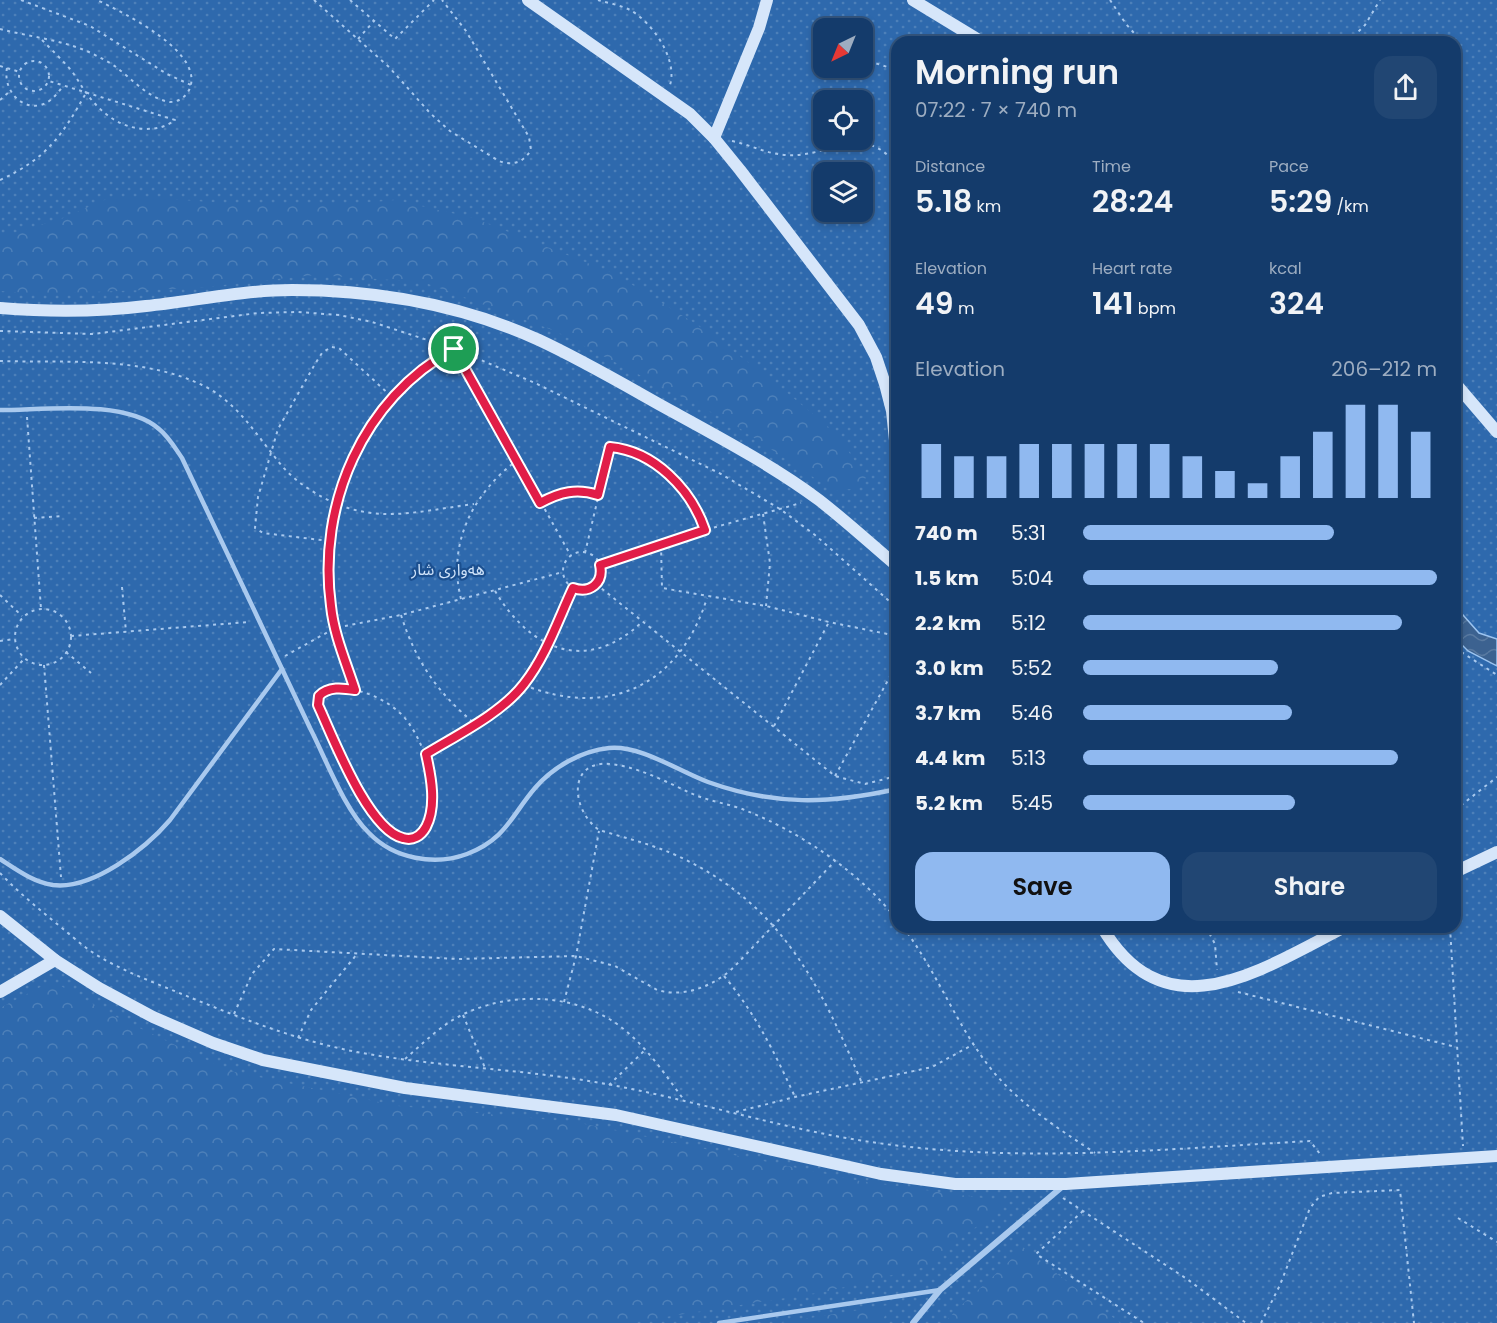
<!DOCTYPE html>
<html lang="en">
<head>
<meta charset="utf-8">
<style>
	:root { --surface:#143b6b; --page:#214673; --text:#f1f3f6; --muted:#9dadc1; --line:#33557e; --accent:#90b9f0 }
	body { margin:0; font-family:Poppins,"Noto Sans Arabic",sans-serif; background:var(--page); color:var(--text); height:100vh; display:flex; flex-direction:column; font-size:22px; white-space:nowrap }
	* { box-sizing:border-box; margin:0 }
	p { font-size:20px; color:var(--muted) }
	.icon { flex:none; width:33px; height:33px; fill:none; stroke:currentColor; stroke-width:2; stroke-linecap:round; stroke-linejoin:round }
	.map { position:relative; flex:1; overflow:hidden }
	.side { position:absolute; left:891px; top:36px; width:570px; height:897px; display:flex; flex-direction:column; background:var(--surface); border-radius:18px; box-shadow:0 3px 9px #0003,0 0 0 2px var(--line) }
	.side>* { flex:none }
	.needle { width:39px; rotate:223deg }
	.tools { position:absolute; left:813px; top:18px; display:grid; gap:12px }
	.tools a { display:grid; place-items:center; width:60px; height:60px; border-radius:12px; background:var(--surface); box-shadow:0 3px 9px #0003,0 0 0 2px var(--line); font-size:30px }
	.pin { position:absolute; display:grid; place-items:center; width:51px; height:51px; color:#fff; margin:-26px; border:3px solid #fff; border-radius:50%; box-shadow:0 2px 6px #0007 }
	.round { display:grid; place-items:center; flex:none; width:63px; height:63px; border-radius:18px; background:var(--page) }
	.summary { display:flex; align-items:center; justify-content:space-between; height:102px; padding:0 24px }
	h1 { font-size:33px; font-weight:600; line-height:45px }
	.figures { display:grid; grid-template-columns:repeat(3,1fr); gap:9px; height:102px; padding:6px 24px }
	.figures div { display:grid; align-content:center }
	.figures b { font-size:30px; font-weight:600 }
	.figures small { font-size:16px; font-weight:400 }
	.figures p { font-size:16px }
	.chart { height:168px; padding:12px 24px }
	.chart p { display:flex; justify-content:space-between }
	.chart svg { width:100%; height:108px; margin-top:6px; stroke:var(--accent); stroke-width:6 }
	.cta { display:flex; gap:12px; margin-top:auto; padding:12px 24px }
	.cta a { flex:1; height:69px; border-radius:18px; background:var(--accent); color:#111; font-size:24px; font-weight:600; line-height:69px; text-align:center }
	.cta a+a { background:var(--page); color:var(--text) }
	ul { padding:0 24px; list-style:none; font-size:20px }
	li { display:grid; grid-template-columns:96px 72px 1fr; align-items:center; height:45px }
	li i { height:15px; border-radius:8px; background:var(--accent) }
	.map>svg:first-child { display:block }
	.grass { fill:url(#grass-dots); fill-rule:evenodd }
	.forest { fill:url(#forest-crowns) }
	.water { fill:url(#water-waves); stroke:#9cc4f0; stroke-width:1.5 }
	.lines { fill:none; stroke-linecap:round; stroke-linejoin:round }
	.path { stroke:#a9c9ee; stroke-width:2; stroke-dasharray:3 4.5; stroke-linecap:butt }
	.lane { stroke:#a9c9ee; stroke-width:4.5 }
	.street { stroke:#a9c9ee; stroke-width:6 }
	.secondary { stroke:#d6e6fa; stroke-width:12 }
	.route-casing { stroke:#fff; stroke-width:12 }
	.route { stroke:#e11d48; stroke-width:8 }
	.labels { text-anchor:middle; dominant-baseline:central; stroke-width:4.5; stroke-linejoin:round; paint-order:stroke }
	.park-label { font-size:16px; fill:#cfe3fa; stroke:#1b4f8f }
</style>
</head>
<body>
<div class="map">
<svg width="1497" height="1323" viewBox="0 0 1497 1323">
	<defs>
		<pattern id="grass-dots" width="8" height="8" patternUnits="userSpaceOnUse" patternTransform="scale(1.5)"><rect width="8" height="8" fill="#2e69ad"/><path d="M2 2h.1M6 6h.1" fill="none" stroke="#4d80b9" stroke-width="1.8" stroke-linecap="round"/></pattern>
		<pattern id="forest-crowns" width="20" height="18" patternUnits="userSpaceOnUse" patternTransform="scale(1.5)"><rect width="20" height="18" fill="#2e69ad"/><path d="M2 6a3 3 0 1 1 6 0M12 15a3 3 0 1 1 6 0" fill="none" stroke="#4d80b9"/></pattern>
		<pattern id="water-waves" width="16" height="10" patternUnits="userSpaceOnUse" patternTransform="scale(1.5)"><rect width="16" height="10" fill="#3c6290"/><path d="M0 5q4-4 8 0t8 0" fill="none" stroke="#597aa1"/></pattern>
	</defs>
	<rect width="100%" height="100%" fill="#1b4f8f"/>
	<!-- grass -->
	<path class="grass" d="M 0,0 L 1497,0 L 1497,1323 L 0,1323 ZM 824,28 L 862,28 L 862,68 L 824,68 ZM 897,42 L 1455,42 L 1455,927 L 897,927 ZM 824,100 L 862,100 L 862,140 L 824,140 ZM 824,172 L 862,172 L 862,212 L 824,212 Z"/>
	<!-- forest -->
	<g class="forest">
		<path d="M 109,198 L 156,198 L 223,203 L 342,205 L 395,200 L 473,218 L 613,273 L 696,324 L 768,377 L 837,434 L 866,478 L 851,489 L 834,491 L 730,422 L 555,331 L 423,282 L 315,275 L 195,288 L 42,294 L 0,291 L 0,237 L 61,219 Z"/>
		<path d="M 52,981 L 110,1014 L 230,1071 L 398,1106 L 575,1122 L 860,1181 L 1004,1201 L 999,1212 L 947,1246 L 928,1266 L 829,1291 L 628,1323 L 0,1323 L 0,1008 Z"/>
		<path d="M 1023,1247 L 1120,1323 L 944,1323 C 969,1296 998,1274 1023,1247 Z"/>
		<path d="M 889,1305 L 882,1323 L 780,1323 Z"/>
	</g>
	<!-- water -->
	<path class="water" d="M 1455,606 L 1479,633 L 1497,639 L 1497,666 L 1468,651 L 1455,638 Z"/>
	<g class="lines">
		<!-- path -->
		<g class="path">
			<path d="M 21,0 L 90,26 L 167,74 L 191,85"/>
			<path d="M 314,0 L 389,67 L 430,113 L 450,131 L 499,161 C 512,166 523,163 531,150 L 529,137 L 466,31 L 442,0"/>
			<path d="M 350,0 L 395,39 L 434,0"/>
			<path d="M 598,0 C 608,3 620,5 630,10 C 652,22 678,59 670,85"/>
			<path d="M 1110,0 L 1126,24 L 1142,42"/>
			<path d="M 0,29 C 30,37 65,40 93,54 C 101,58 109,62 116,67 C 132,79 149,99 170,102 C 178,102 184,98 188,92 C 210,54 122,12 97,0"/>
			<path d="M 358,39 L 374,21"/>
			<path d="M 42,40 C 52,50 62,60 71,70 C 77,78 81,86 87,94 C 101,113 120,128 145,129 C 157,129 166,127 175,120 L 49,81"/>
			<path d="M 1348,42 L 1365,25 L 1380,0"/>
			<path d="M 862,59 L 897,70"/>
			<circle cx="34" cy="76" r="15"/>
			<path d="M 0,66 L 20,72"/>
			<path d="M 7,68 C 3,88 19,110 41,105 C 51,102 57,94 63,86"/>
			<path d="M 0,100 L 10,91"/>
			<path d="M 732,141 C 751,145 767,154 786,155 C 830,158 865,121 897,166"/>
			<path d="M 0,180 C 46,159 62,136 86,93"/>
			<path d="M 0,331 L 93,334 L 258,313 L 298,312 L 339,315 L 372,322 L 455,349 L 571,556"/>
			<path d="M 0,361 C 65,363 142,356 202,385 C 236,401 255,433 278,461 C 287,473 299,483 312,491 C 369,527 412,512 474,504"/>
			<path d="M 27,417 L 41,609"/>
			<path d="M 541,503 C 561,492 577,488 598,495"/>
			<path d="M 763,514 L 770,563 L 766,606"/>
			<path d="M 34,518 L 62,516"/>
			<path d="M 329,541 L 263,533 L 255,528 L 258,497 L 278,429 L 315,364 L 322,353 L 331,347 L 339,348 L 393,398"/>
			<path d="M 661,545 L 662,588 L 766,606 L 829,622 L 897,636"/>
			<circle cx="582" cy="571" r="19"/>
			<path d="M 585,553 L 610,447 C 655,452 690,489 705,530"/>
			<path d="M 600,565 L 705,530 L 801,503"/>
			<path d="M 596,584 L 835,776 L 865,784 L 897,776"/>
			<path d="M 122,587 L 126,632"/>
			<path d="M 495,591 C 531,651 587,674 642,622"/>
			<path d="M 0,595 L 22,616"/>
			<path d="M 461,599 C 447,543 473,494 516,461"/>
			<circle cx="43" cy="637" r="28"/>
			<path d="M 401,615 C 416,662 437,692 475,724"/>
			<path d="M 71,636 L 249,622"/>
			<path d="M 0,641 L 14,639"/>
			<path d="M 1455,648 L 1497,675"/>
			<path d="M 66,652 L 91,673"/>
			<path d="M 285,656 L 335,628 L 401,615 L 563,572"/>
			<path d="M 44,665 L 61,877"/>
			<path d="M 0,685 L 24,659"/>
			<path d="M 524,685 C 609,719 680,685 707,598"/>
			<path d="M 345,688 C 365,691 385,699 400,713 C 426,737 452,817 413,839 L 393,835 L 370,812 L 318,705 C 317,688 332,688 345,688 Z"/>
			<path d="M 355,690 C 346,662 334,635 331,606 C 317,504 363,399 455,349 L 535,383 L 721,474 L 780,509 L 815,535 L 897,608"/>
			<path d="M 774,726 L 829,622"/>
			<path d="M 425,754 C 457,735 502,713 524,684 C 546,656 558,620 573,588"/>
			<path d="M 835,776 L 897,664"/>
			<path d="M 1455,810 L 1497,777"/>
			<path d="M 0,873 C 19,893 40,910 62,928 C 74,938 86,949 100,957 C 129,974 163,986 194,999 C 248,1021 300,1041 357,1052 C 427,1065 498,1068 569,1078 C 671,1092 769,1127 871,1142 C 1017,1164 1164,1149 1310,1141 L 1320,1154"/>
			<path d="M 903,927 C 935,969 954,1019 985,1061 C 1014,1101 1055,1126 1095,1153"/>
			<path d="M 1206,927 L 1215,944 L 1217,970"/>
			<path d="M 1450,927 L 1463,1146"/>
			<path d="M 724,976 C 755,1013 775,1053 795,1097"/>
			<path d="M 1238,992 L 1456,1047"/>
			<path d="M 564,1002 L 576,956 L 599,831"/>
			<path d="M 234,1014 L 252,974 L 274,949 L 458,959 L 576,956 L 615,966 L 657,990 C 685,998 713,986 733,968 L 835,861"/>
			<path d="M 463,1015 L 485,1068"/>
			<path d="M 298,1038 L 311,1010 L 357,954"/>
			<path d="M 405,1059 C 420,1046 434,1032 451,1021 C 500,991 570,991 617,1024 C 645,1044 664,1073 684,1100"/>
			<path d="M 861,1081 C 821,987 783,908 686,860 C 659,846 629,839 599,830 C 571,810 567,760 610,764 C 640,767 668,783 695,795 C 712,802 731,804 747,811 C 800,832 862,874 897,920"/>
			<path d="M 609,1085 L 645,1050"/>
			<path d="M 736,1112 L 795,1097 L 932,1067 L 974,1044"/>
			<path d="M 1063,1198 L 1187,1279 L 1246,1323"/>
			<path d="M 1083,1211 L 1036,1254 L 1144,1323"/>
			<path d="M 1458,1218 L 1497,1242"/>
			<path d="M 1261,1323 L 1280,1285 L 1310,1208 L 1319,1197 L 1332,1193 L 1400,1190 L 1414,1323"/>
		</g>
		<!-- lane -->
		<g class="lane">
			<path d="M 0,410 C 44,410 125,399 159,429 C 169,437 175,448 182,458 C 224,548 267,638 310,728 C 326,759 344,809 369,833 C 394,859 435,866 467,854 C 506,839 511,816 535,788 C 553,767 581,751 609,748 C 641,745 678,771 708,782 C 775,806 829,804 897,789"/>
			<path d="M 0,859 C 17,870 33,882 53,885 C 93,890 146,848 170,820 L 282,669"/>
			<path d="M 719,1323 L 940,1290"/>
		</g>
		<!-- street -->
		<path class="street" d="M 913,1323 L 940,1290 L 1063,1186"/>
		<!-- secondary -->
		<g class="secondary">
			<path d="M 528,0 L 690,114 L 714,138 L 740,170 L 859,325 L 876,357 L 885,384 L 892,411 L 897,460"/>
			<path d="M 913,0 L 982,42"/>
			<path d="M 714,138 L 759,28 L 767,0"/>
			<path d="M 0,308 C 49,312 98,312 146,306 C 194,301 243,290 292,290 C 376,290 462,305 539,340 C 582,360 623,384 664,407 C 715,435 772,465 819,500 C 846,521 871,544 897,566"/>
			<path d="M 1455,383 L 1497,432"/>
			<path d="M 1455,872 L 1497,852"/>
			<path d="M 0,916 L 55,960 L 99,988 L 153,1017 L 213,1043 L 263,1060 L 405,1088 L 616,1115 L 881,1174 L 955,1184 L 1066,1184 L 1497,1156"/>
			<path d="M 1102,927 C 1166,1036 1262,969 1345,927"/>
			<path d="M 0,992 L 55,960"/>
		</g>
	</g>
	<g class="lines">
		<!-- route casing -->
		<g class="route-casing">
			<path id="route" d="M 454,349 L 540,503 C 560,492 577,488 598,495 L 610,447 C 654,451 691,489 705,530 L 600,565 C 604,583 590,594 573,588 C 558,620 546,656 524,684 C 502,713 457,735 426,754 C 431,776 437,806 426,827 C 421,836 413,841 403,838 C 368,830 333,737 318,705 L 319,696 C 328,686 343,688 355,690 C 346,662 334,635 331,606 C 317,505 363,398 454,349 Z"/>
		</g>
		<!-- route -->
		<use href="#route" class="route"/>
	</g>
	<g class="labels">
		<!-- park labels -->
		<g class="park-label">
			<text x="448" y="569">هەواری شار</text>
		</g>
	</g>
</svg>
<div class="tools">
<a><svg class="needle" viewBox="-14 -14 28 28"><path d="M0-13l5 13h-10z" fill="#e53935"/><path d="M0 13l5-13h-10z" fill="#9dadc1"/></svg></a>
<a><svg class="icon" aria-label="locate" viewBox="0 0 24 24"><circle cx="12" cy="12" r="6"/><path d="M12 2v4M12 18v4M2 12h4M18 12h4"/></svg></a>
<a><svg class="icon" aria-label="layers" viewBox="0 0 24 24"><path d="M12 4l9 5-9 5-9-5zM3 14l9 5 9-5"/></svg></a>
</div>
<div class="pin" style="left:454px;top:349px;background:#1e9e55"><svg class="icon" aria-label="arrive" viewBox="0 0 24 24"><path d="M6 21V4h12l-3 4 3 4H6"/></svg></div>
<section class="side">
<div class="summary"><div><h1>Morning run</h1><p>07:22 · 7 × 740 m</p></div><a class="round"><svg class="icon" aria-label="share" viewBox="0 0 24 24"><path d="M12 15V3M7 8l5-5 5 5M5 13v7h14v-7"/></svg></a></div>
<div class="figures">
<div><p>Distance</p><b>5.18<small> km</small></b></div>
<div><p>Time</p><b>28:24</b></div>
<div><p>Pace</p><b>5:29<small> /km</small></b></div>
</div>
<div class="figures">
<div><p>Elevation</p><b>49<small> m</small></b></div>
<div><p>Heart rate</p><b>141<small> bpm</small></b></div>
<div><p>kcal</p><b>324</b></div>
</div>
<div class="chart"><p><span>Elevation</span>206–212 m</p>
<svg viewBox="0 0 160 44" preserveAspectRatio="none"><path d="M5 44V22M15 44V27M25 44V27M35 44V22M45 44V22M55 44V22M65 44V22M75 44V22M85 44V27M95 44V33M105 44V38M115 44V27M125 44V17M135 44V6M145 44V6M155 44V17"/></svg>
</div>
<ul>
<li><b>740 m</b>5:31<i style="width:71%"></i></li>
<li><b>1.5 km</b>5:04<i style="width:100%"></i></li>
<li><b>2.2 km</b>5:12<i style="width:90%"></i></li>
<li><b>3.0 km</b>5:52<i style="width:55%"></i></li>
<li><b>3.7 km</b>5:46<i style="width:59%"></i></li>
<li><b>4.4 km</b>5:13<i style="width:89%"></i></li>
<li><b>5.2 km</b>5:45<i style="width:60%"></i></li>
</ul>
<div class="cta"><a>Save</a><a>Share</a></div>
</section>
</div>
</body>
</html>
